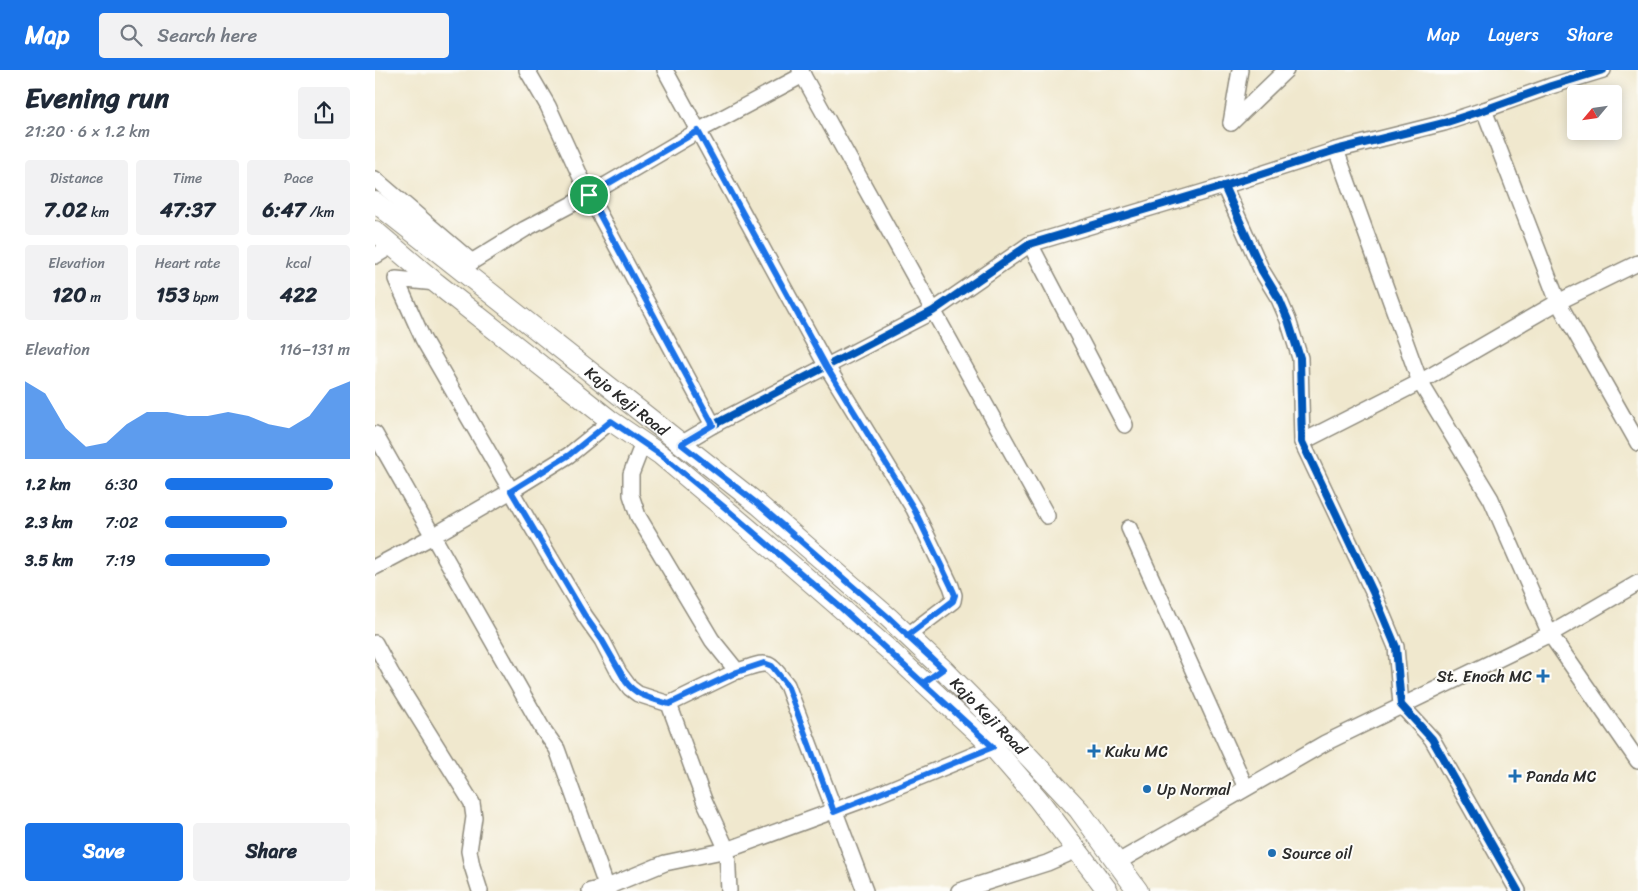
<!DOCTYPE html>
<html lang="en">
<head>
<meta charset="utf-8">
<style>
	:root { --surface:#fff; --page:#f2f2f3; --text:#1f2937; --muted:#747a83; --accent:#1a73e8 }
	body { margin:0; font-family:Sriracha,sans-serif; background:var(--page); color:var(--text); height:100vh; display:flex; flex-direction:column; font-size:19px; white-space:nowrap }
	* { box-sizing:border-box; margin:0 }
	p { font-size:16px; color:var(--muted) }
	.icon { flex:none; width:28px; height:28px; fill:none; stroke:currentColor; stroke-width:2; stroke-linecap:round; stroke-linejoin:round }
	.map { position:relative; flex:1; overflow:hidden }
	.details { display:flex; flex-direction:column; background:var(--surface); width:375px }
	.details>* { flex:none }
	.needle { width:32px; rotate:241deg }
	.tools { position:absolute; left:1192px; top:15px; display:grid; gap:10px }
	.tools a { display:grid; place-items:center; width:55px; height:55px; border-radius:5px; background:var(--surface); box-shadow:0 2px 12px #0003; font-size:25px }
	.pin { position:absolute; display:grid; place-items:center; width:42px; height:42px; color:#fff; margin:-21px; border:2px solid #fff; border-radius:50%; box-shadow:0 1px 5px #0007 }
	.round { display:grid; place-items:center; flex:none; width:52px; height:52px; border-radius:5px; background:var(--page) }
	.head { display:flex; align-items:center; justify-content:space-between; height:85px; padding:0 25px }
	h1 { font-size:28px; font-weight:800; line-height:38px }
	.stats { display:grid; grid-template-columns:repeat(3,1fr); gap:8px; height:85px; padding:5px 25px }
	.stats div { display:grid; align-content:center; border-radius:5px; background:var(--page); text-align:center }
	.stats b { font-size:21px; font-weight:800 }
	.stats small { font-size:14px; font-weight:400 }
	.stats p { font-size:14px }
	.chart { height:140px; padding:10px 25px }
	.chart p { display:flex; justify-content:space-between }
	.chart svg { width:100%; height:90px; margin-top:5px; fill:var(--accent); opacity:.7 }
	.button { display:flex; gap:10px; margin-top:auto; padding:10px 25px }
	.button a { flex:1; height:58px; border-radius:5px; background:var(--accent); color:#fff; font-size:20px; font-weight:800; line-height:58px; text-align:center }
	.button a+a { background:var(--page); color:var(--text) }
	ul { padding:0 25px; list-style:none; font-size:16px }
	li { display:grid; grid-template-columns:80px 60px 1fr; align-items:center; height:38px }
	li i { height:12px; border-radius:6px; background:var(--accent) }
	header { display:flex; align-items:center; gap:30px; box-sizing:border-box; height:70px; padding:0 25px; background:var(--accent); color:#fff }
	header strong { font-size:24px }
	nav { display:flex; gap:28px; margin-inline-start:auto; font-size:18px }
	.search { width:350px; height:45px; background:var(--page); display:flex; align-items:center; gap:12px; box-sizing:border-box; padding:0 18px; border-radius:5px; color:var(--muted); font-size:19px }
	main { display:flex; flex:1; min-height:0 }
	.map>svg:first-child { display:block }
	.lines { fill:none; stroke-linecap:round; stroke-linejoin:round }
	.minor-casing { stroke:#8e8a7c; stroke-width:18 }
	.secondary-casing { stroke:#8e8a7c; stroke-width:22 }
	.minor { stroke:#fff; stroke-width:15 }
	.secondary { stroke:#fff; stroke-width:20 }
	.cycleway-casing { stroke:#fdfcf7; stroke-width:11 }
	.cycleway { stroke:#0057b8; stroke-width:8 }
	.route-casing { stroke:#fff; stroke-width:10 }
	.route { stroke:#1a73e8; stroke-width:6 }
	.poi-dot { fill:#1f6fb2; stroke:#fdfcf7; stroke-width:2 }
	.labels { text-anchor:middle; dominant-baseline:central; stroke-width:4; stroke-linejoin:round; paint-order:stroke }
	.street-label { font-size:16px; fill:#2b2b2b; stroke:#fdfcf7 }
	.poi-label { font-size:16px; fill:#2b2b2b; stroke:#fdfcf7; text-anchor:start }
</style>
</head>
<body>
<header>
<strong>Map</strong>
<div class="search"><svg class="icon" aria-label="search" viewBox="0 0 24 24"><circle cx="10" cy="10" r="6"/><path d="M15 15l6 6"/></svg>Search here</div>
<nav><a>Map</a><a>Layers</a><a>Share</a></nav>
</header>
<main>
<section class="details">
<div class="head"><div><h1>Evening run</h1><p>21:20 · 6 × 1.2 km</p></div><a class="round"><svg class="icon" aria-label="share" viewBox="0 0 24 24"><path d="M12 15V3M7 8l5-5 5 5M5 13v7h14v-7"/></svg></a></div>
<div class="stats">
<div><p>Distance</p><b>7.02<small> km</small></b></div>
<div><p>Time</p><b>47:37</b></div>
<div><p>Pace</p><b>6:47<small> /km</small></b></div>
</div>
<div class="stats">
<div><p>Elevation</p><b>120<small> m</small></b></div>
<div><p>Heart rate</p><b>153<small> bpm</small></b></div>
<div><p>kcal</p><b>422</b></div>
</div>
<div class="chart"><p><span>Elevation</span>116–131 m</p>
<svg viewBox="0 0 160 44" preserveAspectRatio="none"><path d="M0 44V6L10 12L20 29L30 38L40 36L50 27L60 21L70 21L80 23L90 23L100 21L110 23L120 27L130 29L140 23L150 10L160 6V44z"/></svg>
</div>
<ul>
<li><b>1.2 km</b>6:30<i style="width:91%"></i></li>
<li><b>2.3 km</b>7:02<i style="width:66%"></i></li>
<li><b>3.5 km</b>7:19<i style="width:57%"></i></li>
</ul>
<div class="button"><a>Save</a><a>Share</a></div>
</section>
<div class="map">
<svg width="1263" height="821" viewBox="0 0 1263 821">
	<rect width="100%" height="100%" fill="#fdfcf7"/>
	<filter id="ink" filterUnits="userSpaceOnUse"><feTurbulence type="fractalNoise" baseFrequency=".02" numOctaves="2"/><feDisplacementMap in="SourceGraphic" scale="10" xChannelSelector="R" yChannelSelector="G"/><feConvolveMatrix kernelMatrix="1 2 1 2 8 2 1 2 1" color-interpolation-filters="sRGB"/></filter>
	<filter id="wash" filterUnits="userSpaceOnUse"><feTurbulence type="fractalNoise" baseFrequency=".0096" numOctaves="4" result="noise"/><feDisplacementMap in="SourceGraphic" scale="20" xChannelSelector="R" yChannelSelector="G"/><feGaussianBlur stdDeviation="1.12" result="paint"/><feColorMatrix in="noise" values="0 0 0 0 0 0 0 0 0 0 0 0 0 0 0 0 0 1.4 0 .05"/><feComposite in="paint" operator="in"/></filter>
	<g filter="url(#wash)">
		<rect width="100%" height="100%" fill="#f0e8ce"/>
	</g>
	<g filter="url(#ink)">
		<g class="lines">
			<!-- minor casing -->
			<g class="minor-casing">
				<g id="minor">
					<path d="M 152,0 L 173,36 L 214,125 L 338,355"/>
					<path d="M 290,0 L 451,295 L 539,439 L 576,516 L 579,525 L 578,531 L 532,566"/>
					<path d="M 425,0 L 672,446"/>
					<path d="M 1109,40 L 1183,232 L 1263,373"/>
					<path d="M 856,53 L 911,0"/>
					<path d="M 856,53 L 865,0"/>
					<path d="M 961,80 L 1045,312 L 1116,429 L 1175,564 L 1263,691"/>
					<path d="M 0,109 L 97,192"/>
					<path d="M 849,116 L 887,201 L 904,229 L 913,250 L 925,288 L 927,372 L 998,522 L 1021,577 L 1026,635 L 1057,669 L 1143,821"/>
					<path d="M 655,174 L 750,355"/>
					<path d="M 0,186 L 18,175"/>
					<path d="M 85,199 L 150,159 L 214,125 L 323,61 L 428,5"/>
					<path d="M 61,213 L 21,209 L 48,269 L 157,457 L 210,546 L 227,570 L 244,603 L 255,618 L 263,624 L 294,634 L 329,730 L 352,780 L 354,821"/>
					<path d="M 0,364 L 167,658 L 182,679 L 233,821"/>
					<path d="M 927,372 L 1045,312 L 1183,232 L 1263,193"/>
					<path d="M 268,373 L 256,404 L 256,425 L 263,446 L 337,570 L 362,601 C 393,592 391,587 412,615 L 490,821"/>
					<path d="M 306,374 L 338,355 L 558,241 L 655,174 L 849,116 L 961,80 L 1069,53 L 1109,40 L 1176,16 L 1228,0"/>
					<path d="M 754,458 L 871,718"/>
					<path d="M 0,497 L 58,466 L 136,421 L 194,385 L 236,351"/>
					<path d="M 0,573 L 16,603 L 97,733 L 99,747 L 94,781 L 97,796 L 105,821"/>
					<path d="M 294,634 L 362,601"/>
					<path d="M 743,792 L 950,673 L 1175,564 L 1263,513"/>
					<path d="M 215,821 L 232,817 L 290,793 L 352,780 L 499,726 L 618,677"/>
					<path d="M 584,821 L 672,793 L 702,780"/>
				</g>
			</g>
			<!-- secondary casing -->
			<g class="secondary-casing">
				<g id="secondary">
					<path id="s1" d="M 0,132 L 384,435 L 513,547 L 568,599 L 638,670 L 704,740 L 763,821"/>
					<path d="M 0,161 L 61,213 L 236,351 L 286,385 L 414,493 L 514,580 L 618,677 L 663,729 L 733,821"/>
				</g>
			</g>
			<!-- minor -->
			<use href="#minor" class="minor"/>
			<!-- secondary -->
			<use href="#secondary" class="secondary"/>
			<!-- cycleway casing -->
			<g class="cycleway-casing">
				<g id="cycleway">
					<path d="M 849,116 L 887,201 L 904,229 L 913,250 L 925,288 L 927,372 L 998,522 L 1021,577 L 1026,635 L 1057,669 L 1143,821"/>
					<path d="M 306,374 L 338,355 L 558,241 L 655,174 L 849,116 L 961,80 L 1069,53 L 1109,40 L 1176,16 L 1228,0"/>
				</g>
			</g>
			<!-- cycleway -->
			<use href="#cycleway" class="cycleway"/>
		</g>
	</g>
	<g class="lines" filter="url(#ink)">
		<!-- route casing -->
		<g class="route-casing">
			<path id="route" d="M 214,125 L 338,355 L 306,374 L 384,435 L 513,547 L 568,599 L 548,613 L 464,536 L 348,436 L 286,385 L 236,351 L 194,385 L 136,421 L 210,546 L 227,570 L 251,612 C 261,626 278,629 294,634 L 362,602 L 389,593 L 397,596 L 412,615 L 459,742 L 618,677 L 548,613 L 568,599 L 532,566 L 578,531 L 580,525 L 576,516 L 539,439 L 451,296 L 323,61 L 214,125"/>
		</g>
		<!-- route -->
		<use href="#route" class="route"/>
	</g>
	<!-- markers -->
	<g class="poi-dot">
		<path d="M1165.5 598.5h5v5h5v5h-5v5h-5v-5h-5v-5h5z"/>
		<path d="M716.5 673.5h5v5h5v5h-5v5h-5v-5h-5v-5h5z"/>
		<path d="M1137.5 698.5h5v5h5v5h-5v5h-5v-5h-5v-5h5z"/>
		<circle cx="772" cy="719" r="5"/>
		<circle cx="897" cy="783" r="5"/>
	</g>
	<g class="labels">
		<!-- street labels -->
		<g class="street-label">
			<text stroke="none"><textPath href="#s1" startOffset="321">Kajo Keji Road</textPath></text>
			<text stroke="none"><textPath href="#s1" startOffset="801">Kajo Keji Road</textPath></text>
		</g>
		<!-- poi labels -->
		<g class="poi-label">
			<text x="1157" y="606" text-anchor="end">St. Enoch MC</text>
			<text x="730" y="681">Kuku MC</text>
			<text x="1151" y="706">Panda MC</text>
			<text x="782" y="719">Up Normal</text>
			<text x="907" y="783">Source oil</text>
		</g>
	</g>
</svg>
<div class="tools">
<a><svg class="needle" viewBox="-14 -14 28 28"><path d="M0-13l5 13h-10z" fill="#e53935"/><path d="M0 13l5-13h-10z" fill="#747a83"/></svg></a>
</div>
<div class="pin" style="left:214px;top:125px;background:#1e9e55"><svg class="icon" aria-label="arrive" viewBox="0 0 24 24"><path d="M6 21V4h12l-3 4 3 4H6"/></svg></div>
</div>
</main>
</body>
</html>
